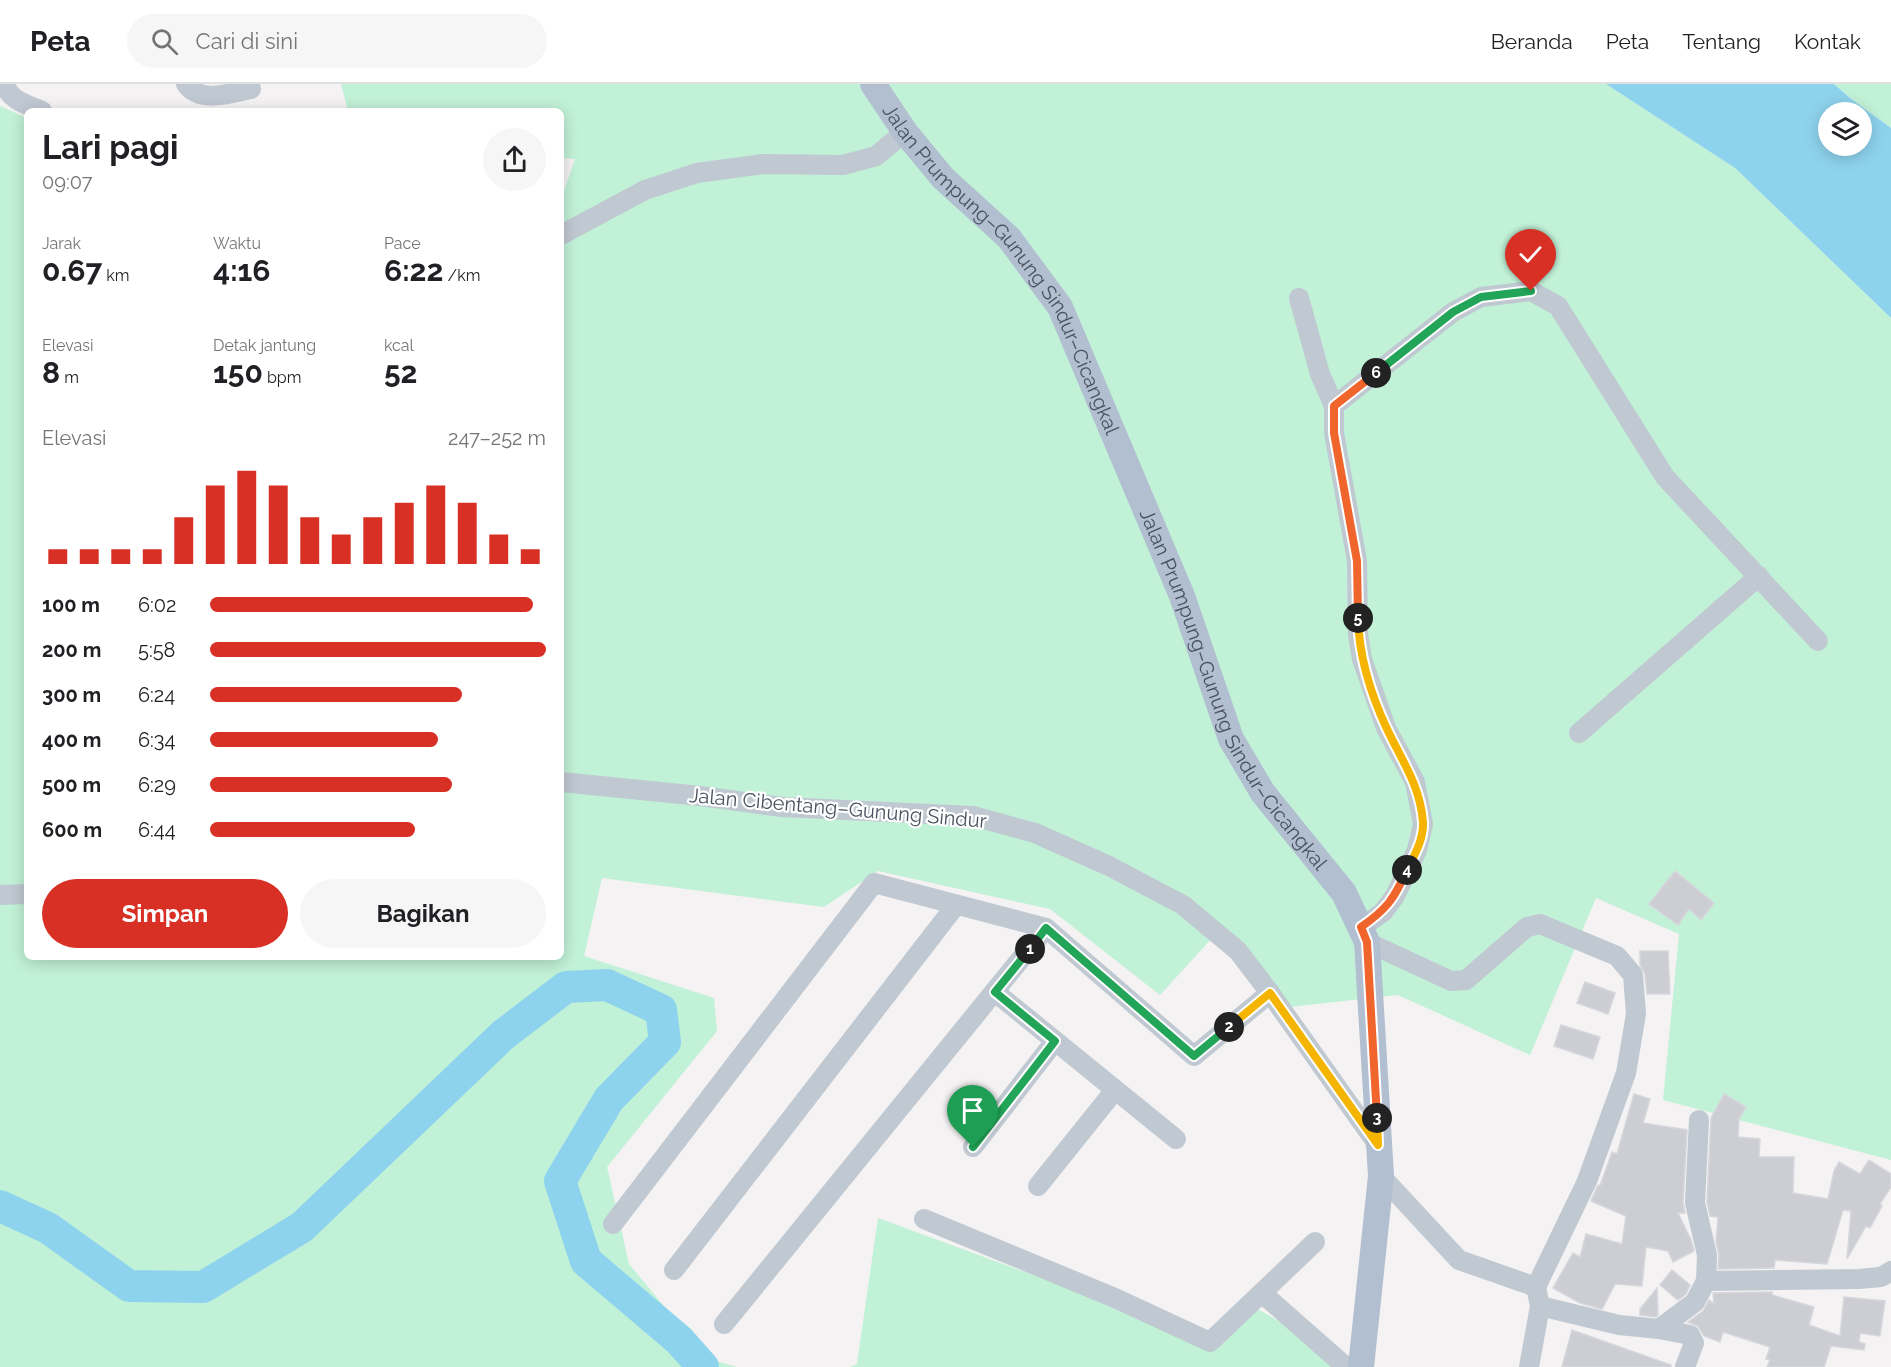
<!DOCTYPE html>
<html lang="id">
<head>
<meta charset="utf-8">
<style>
	:root { --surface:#fff; --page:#f6f6f6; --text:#202124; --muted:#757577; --line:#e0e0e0; --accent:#d93025 }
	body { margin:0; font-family:Raleway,sans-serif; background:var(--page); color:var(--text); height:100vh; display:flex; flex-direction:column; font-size:22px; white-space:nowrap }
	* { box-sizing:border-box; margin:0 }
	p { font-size:20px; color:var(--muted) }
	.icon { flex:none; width:33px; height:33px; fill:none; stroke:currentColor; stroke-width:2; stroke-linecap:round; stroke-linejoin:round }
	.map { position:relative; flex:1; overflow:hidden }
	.side { position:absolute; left:24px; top:24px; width:540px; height:852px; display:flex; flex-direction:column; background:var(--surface); border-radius:9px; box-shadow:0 3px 15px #0003 }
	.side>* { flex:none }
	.buttons { position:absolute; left:1818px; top:18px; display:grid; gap:12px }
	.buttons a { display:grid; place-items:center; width:54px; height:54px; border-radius:50%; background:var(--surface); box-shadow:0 3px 15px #0003; font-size:30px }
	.pin { position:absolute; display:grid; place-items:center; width:51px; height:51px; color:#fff; margin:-62px -26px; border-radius:50% 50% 50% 0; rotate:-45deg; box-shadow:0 0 6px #0007 }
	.pin .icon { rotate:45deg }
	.km { position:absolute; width:30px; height:30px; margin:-15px; border-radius:50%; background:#222; color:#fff; font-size:16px; line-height:30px; text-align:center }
	.round { display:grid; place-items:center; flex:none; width:63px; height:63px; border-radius:32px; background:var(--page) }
	.head { display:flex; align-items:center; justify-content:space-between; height:102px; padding:0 18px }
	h1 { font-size:33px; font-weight:700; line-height:45px }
	.stats { display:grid; grid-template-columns:repeat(3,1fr); gap:9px; height:102px; padding:6px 18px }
	.stats div { display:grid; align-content:center }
	.stats b { font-size:30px; font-weight:700 }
	.stats small { font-size:16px; font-weight:400 }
	.stats p { font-size:16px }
	.chart { height:168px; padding:12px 18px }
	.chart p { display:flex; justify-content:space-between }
	.chart svg { width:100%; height:108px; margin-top:6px; stroke:var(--accent); stroke-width:6 }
	.primary-button { display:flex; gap:12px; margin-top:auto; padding:12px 18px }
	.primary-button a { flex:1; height:69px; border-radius:36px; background:var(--accent); color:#fff; font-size:24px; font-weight:700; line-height:69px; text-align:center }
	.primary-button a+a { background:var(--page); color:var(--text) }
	ul { padding:0 18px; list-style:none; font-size:20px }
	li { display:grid; grid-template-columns:96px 72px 1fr; align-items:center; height:45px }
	li i { height:15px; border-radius:8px; background:var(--accent) }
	header { display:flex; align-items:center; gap:36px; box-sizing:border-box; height:84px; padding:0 30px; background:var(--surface); border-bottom:2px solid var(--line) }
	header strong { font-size:28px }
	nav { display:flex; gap:33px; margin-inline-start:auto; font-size:21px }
	.search { width:420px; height:54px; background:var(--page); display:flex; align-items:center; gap:15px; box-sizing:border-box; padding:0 21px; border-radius:33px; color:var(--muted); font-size:22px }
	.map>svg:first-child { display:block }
	.green { fill:#c1f1d7 }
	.water { fill:#8ed3ee; fill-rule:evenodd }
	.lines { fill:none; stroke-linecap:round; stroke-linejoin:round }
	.river { stroke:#8ed3ee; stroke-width:32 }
	.building { fill:#ccced4; stroke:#d6d7dd; stroke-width:1.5 }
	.minor { stroke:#c0c8d1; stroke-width:20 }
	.major { stroke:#b2bfd0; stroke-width:26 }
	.split-1-casing { stroke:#fff; stroke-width:12 }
	.split-2-casing { stroke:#fff; stroke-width:12 }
	.split-3-casing { stroke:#fff; stroke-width:12 }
	.split-4-casing { stroke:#fff; stroke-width:12 }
	.split-5-casing { stroke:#fff; stroke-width:12 }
	.split-6-casing { stroke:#fff; stroke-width:12 }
	.split-7-casing { stroke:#fff; stroke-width:12 }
	.split-1 { stroke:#22a559; stroke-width:8 }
	.split-2 { stroke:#22a559; stroke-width:8 }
	.split-3 { stroke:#f5b400; stroke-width:8 }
	.split-4 { stroke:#f0652b; stroke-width:8 }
	.split-5 { stroke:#f5b400; stroke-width:8 }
	.split-6 { stroke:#f0652b; stroke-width:8 }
	.split-7 { stroke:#22a559; stroke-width:8 }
	.labels { text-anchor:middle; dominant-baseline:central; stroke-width:4.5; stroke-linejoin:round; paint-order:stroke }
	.street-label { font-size:20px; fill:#495360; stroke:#fff }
</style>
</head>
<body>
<header>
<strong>Peta</strong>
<div class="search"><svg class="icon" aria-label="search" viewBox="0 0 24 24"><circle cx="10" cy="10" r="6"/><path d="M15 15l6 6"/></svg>Cari di sini</div>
<nav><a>Beranda</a><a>Peta</a><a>Tentang</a><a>Kontak</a></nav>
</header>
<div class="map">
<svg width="1891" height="1283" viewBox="0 0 1891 1283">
	<rect width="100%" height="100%" fill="#f4f2f2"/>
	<!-- green -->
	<g class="green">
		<path d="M 341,0 L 1606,0 L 1735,84 L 1891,234 L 1891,1076 L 1663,1016 L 1679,850 L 1596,814 L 1530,971 L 1398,911 L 1281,924 L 1213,853 L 1160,911 L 1050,825 L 878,787 L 824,823 L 602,794 L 584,872 L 714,914 L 717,947 L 607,1083 L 629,1180 L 708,1275 L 737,1283 L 0,1283 L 0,22 L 27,34 L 27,873 L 561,873 L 561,116 L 575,75 L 561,74 L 561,27 L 348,27 Z"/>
		<path d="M 1834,0 L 1891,0 L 1891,44 L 1850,14 Z"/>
		<path d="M 878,1134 L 1210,1256 L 1254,1223 L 1342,1273 L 1342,1283 L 850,1283 L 857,1280 Z"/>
	</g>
	<!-- water -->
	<path class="water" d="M 1606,0 L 1834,0 L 1850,14 L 1891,44 L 1891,234 L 1735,84 ZM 1828,28 L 1862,28 L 1862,62 L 1828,62 Z"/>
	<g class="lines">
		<!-- river -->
		<path class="river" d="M 0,1122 L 48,1144 L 129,1202 L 203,1203 L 302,1143 L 503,951 L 566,903 L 607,901 L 661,926 L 665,958 L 609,1015 L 560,1097 L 586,1177 L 679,1256 L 703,1283"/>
	</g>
	<!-- building -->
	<g class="building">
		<path d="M 1675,787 L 1714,819 L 1701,836 L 1689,825 L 1678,841 L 1649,820 Z"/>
		<path d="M 1640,867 L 1668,867 L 1670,910 L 1647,910 L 1645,890 L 1640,881 Z"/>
		<path d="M 1585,898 L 1615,909 L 1608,930 L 1577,919 Z"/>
		<path d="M 1561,941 L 1600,953 L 1593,975 L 1554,962 Z"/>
		<path d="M 1634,1010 L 1650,1015 L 1643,1039 L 1687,1046 L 1683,1118 L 1685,1129 L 1678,1129 L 1691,1156 L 1694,1167 L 1673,1178 L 1668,1167 L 1646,1163 L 1642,1202 L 1615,1200 L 1602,1225 L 1580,1219 L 1553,1204 L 1573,1169 L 1580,1173 L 1586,1150 L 1622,1160 L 1626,1132 L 1591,1117 L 1598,1101 L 1600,1102 L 1612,1068 L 1617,1070 Z"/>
		<path d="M 1724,1010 L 1746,1023 L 1739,1035 L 1738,1053 L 1760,1055 L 1759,1073 L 1794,1073 L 1793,1109 L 1828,1115 L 1834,1087 L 1839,1078 L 1860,1090 L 1869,1076 L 1891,1090 L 1891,1103 L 1880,1120 L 1882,1122 L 1870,1144 L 1866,1142 L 1847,1175 L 1851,1127 L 1843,1126 L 1827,1180 L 1775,1176 L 1774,1184 L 1718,1185 L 1719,1171 L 1716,1158 L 1718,1133 L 1710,1132 L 1707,1118 L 1711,1034 Z"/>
		<path d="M 1672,1186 L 1690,1201 L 1686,1210 L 1678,1216 L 1660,1201 Z"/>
		<path d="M 1657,1204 L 1658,1231 L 1656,1233 L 1640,1231 L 1640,1225 Z"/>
		<path d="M 1772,1208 L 1772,1211 L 1814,1223 L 1809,1241 L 1840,1252 L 1844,1213 L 1885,1217 L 1880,1252 L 1860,1249 L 1859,1258 L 1865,1260 L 1864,1266 L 1831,1262 L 1824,1283 L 1767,1283 L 1770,1276 L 1766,1275 L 1770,1263 L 1723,1248 L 1720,1258 L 1704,1252 L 1698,1242 L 1688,1238 L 1703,1227 L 1709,1216 L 1714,1220 L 1713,1209 Z"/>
		<path d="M 1572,1246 L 1671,1281 L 1671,1283 L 1562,1283 Z"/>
	</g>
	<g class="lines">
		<!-- minor -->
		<g class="minor">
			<path d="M 4,0 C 11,17 26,20 42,27"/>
			<path d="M 186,0 C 200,20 231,9 251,5"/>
			<path d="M 561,151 L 645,106 L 697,89 L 763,80 L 843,81 L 876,72 L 905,48"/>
			<path d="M 1299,214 L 1320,290 L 1334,322 L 1334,349 L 1357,477 L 1358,551 L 1362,575 L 1386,644 L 1415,698 L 1423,740 L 1417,766 L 1395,812 L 1383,828 L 1361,844"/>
			<path d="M 1334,322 L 1453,228 L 1481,213 L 1531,207 L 1558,222 L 1665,393 L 1818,557"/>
			<path d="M 1579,649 L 1759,492"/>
			<path d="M 561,698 L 700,712 L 782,723 L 973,732 L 1035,749 L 1109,782 L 1183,821 L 1238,867 L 1270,909 L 1378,1061"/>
			<path d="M 0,811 L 27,810"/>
			<path d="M 1367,858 L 1451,897 L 1466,896 L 1527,843 L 1540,840 L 1617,872 L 1633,891 L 1636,930 L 1626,989 L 1587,1097 L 1536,1203"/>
			<path d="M 995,908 L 1176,1055"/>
			<path d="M 973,1063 L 1055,957"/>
			<path d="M 1381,1092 L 1459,1176 L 1536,1203 L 1540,1222 L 1529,1283"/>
			<path d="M 1038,1102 L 1115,1006"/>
			<path d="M 924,1135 L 1115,1214 L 1210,1258 L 1315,1158"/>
			<path d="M 613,1140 L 874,799 L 1046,844"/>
			<path d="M 674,1186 L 956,821"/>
			<path d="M 1706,1197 L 1859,1195 L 1881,1193 L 1891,1187"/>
			<path d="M 1262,1209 L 1346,1283"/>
			<path d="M 1540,1222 L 1619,1241 L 1659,1245 L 1690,1251 L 1694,1259 L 1685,1283"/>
			<path d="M 724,1240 L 1046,844 L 1194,972 L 1270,909"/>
			<path d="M 1659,1245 L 1695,1218 L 1706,1197 L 1707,1171 L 1695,1119 L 1699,1036"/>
		</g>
		<!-- major -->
		<path class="major" id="s1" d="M 873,0 L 905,48 L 943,94 L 1009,154 L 1060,223 L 1182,512 L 1231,655 L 1263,709 L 1344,809 L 1367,858 L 1381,1092 L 1361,1283"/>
	</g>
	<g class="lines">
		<!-- split-1 casing -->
		<g class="split-1-casing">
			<path id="split-1" d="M 973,1063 L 1055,957 L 995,908 L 1030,865"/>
		</g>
		<!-- split-2 casing -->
		<g class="split-2-casing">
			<path id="split-2" d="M 1030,865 L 1046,844 L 1194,972 L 1229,943"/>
		</g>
		<!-- split-3 casing -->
		<g class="split-3-casing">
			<path id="split-3" d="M 1229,943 L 1270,909 L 1378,1061 L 1377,1034"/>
		</g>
		<!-- split-4 casing -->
		<g class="split-4-casing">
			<path id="split-4" d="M 1377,1034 L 1367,858 L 1361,843 C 1387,825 1394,815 1407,786"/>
		</g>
		<!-- split-5 casing -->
		<g class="split-5-casing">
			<path id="split-5" d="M 1358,534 C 1359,572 1371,611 1387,645 C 1402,677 1420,701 1423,738 C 1424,755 1414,772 1407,786"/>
		</g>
		<!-- split-6 casing -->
		<g class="split-6-casing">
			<path id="split-6" d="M 1358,534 L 1357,477 L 1334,349 L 1334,322 L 1376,289"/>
		</g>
		<!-- split-7 casing -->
		<g class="split-7-casing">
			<path id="split-7" d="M 1376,289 L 1453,228 L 1481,213 L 1531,207"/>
		</g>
		<!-- split-1 -->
		<use href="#split-1" class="split-1"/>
		<!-- split-2 -->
		<use href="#split-2" class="split-2"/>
		<!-- split-3 -->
		<use href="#split-3" class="split-3"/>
		<!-- split-4 -->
		<use href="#split-4" class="split-4"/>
		<!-- split-5 -->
		<use href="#split-5" class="split-5"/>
		<!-- split-6 -->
		<use href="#split-6" class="split-6"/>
		<!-- split-7 -->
		<use href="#split-7" class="split-7"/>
	</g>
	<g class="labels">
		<!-- street labels -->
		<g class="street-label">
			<text stroke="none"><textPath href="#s1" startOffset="228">Jalan Prumpung–Gunung Sindur–Cicangkal</textPath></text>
			<text stroke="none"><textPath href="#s1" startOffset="714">Jalan Prumpung–Gunung Sindur–Cicangkal</textPath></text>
			<text transform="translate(838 724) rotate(5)">Jalan Cibentang–Gunung Sindur</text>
		</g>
	</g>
</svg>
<div class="buttons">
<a><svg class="icon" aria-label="layers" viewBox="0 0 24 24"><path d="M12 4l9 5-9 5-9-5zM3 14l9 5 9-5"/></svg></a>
</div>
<div class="pin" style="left:973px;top:1063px;background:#1e9e55"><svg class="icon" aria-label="arrive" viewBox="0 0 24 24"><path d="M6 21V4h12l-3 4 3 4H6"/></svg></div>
<div class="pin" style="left:1531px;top:207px;background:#d93025"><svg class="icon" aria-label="check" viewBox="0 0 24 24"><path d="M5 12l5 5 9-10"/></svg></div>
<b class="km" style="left:1030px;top:865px">1</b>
<b class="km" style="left:1229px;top:943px">2</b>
<b class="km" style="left:1377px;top:1034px">3</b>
<b class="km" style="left:1407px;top:786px">4</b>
<b class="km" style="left:1358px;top:534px">5</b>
<b class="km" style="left:1376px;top:289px">6</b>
<section class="side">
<div class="head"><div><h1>Lari pagi</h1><p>09:07</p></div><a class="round"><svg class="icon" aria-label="share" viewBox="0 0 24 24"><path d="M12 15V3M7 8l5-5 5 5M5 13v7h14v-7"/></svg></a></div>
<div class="stats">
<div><p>Jarak</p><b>0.67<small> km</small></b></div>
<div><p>Waktu</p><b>4:16</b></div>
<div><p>Pace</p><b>6:22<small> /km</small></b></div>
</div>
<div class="stats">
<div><p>Elevasi</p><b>8<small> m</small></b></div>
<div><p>Detak jantung</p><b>150<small> bpm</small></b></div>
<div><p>kcal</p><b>52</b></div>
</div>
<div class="chart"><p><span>Elevasi</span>247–252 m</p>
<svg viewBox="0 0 160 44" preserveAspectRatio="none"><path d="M5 44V38M15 44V38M25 44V38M35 44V38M45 44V25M55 44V12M65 44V6M75 44V12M85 44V25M95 44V32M105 44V25M115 44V19M125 44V12M135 44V19M145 44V32M155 44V38"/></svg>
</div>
<ul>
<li><b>100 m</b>6:02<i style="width:96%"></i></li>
<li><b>200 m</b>5:58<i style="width:100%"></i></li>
<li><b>300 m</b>6:24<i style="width:75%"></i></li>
<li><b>400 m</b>6:34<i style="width:68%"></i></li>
<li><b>500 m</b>6:29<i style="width:72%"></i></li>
<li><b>600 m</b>6:44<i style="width:61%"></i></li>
</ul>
<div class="primary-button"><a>Simpan</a><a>Bagikan</a></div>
</section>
</div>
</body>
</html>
